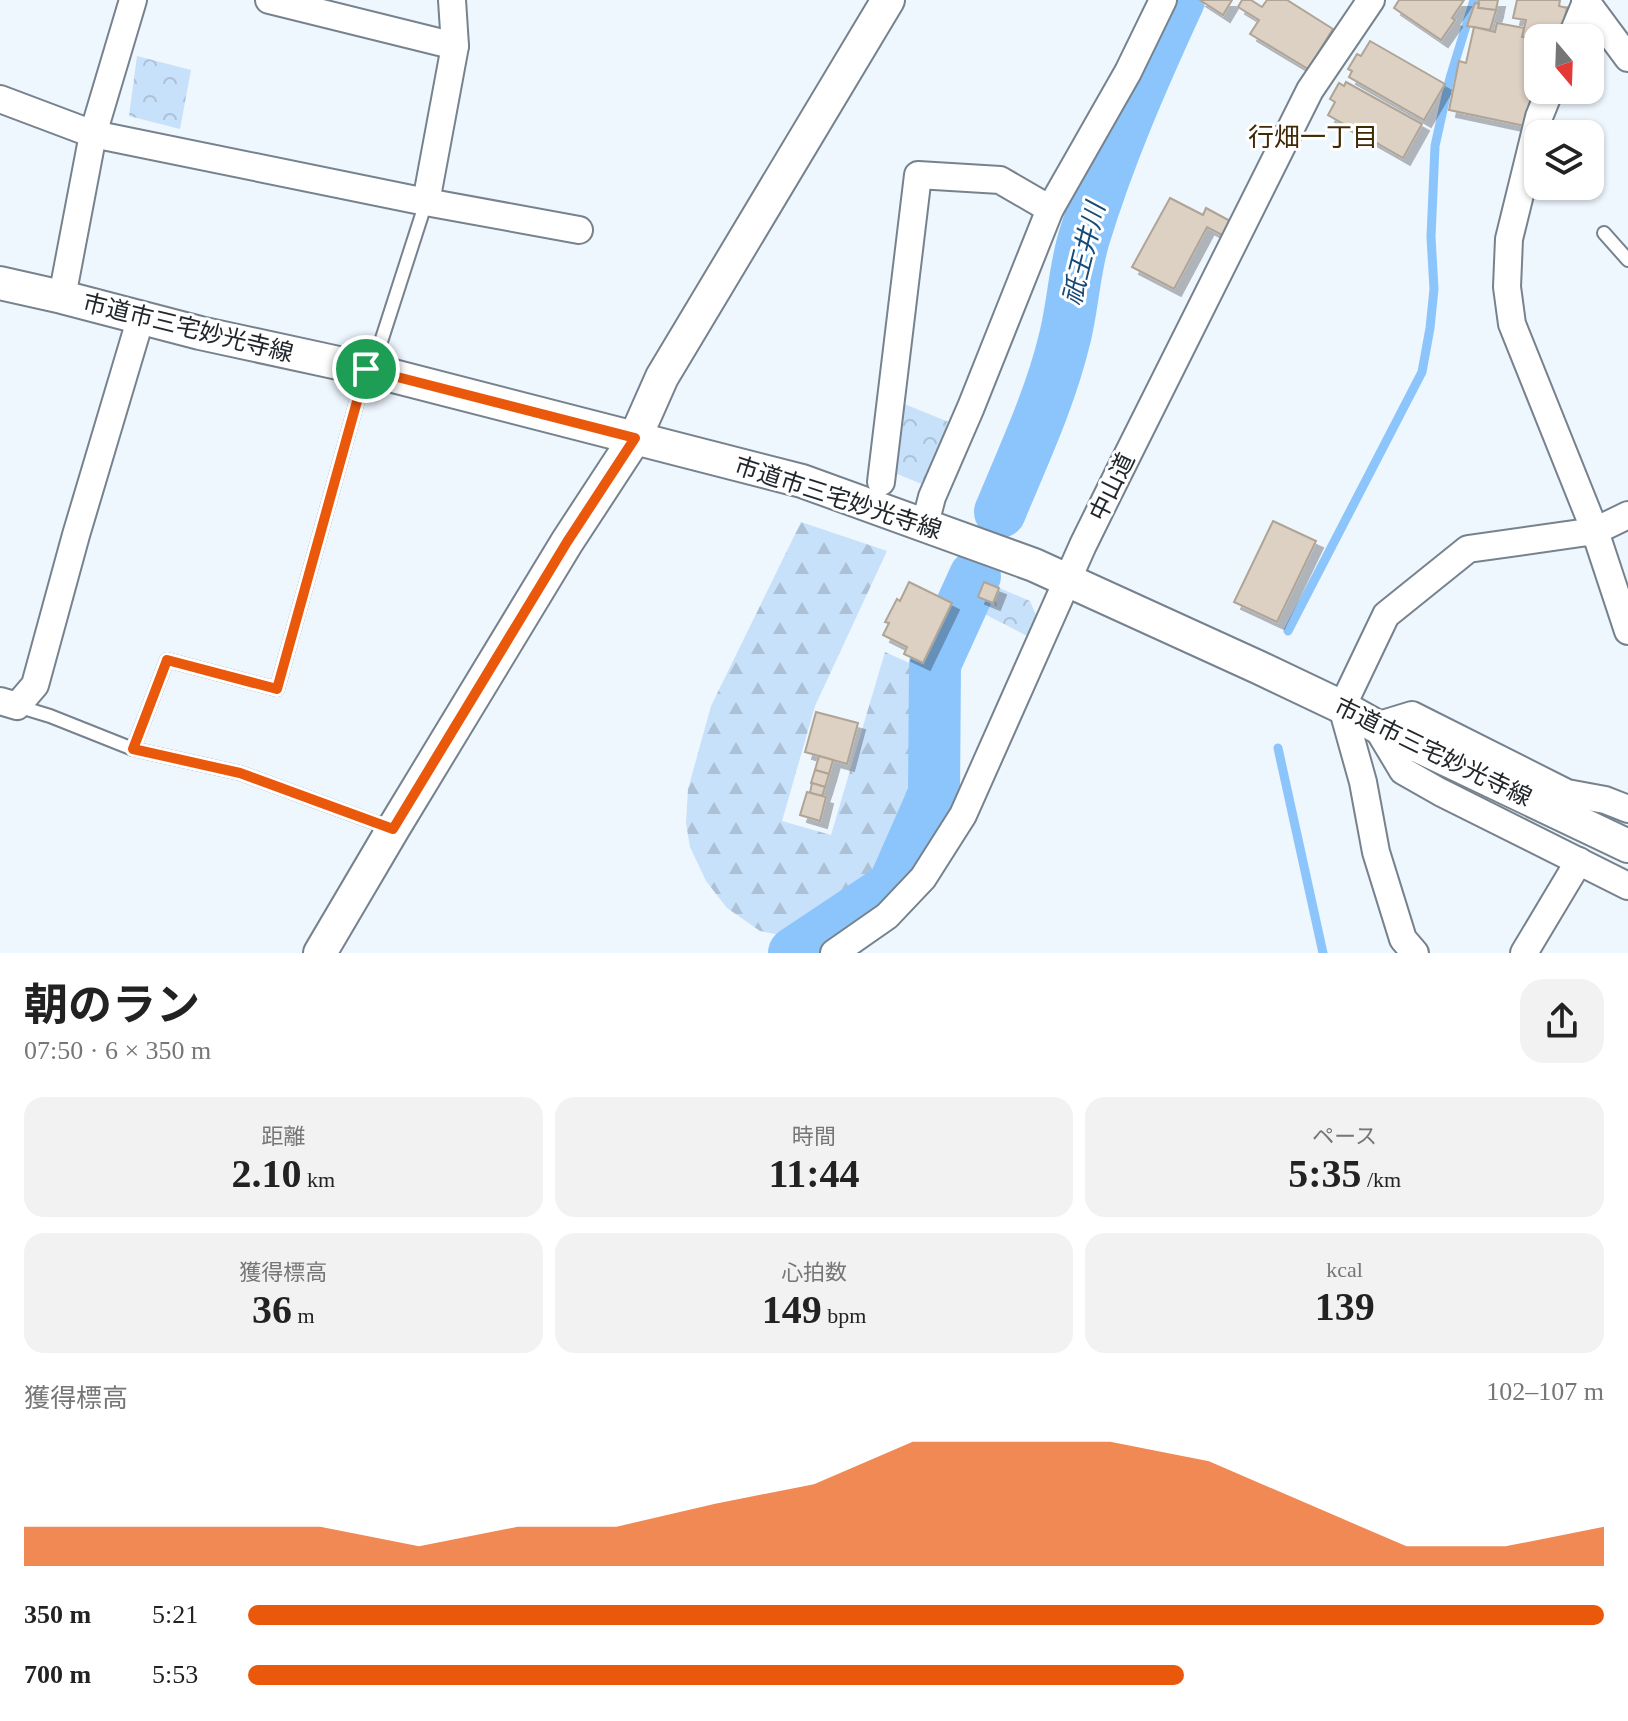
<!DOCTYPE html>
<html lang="ja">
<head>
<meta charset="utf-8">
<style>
	:root { --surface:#fff; --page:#f2f2f2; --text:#222; --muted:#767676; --accent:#ea580c }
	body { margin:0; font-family:"Times New Roman","Noto Sans JP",serif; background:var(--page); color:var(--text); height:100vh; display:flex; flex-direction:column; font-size:30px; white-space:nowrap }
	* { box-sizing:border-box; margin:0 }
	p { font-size:26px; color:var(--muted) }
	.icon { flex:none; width:44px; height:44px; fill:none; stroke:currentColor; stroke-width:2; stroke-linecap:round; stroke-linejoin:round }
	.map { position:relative; height:953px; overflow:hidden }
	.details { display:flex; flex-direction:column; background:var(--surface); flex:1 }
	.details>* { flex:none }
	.needle { width:52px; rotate:161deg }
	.fabs { position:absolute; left:1524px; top:24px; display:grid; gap:16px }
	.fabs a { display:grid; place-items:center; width:80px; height:80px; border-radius:16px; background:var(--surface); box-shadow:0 2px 6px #0004; font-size:40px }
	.pin { position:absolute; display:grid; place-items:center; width:68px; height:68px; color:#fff; margin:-34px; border:4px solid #fff; border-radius:50%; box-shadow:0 2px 8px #0007 }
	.round { display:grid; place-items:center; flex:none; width:84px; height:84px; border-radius:24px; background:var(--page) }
	.summary { display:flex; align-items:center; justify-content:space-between; height:136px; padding:0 24px }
	h1 { font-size:44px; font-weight:700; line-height:60px }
	.stats { display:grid; grid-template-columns:repeat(3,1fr); gap:12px; height:136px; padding:8px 24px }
	.stats div { display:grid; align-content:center; border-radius:20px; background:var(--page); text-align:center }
	.stats b { font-size:40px; font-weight:700 }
	.stats small { font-size:22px; font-weight:400 }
	.stats p { font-size:22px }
	.chart { height:224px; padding:16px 24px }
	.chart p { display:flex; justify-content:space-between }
	.chart svg { width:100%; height:144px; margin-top:8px; fill:var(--accent); opacity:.7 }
	ul { padding:0 24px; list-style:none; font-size:26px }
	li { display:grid; grid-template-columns:128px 96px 1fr; align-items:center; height:60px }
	li i { height:20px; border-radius:10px; background:var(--accent) }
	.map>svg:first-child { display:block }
	.forest { fill:url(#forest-firs) }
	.park { fill:url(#park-crowns) }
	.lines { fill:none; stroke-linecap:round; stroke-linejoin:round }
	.stream { stroke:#8cc5fb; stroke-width:9 }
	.river { stroke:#8cc5fb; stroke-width:52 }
	.building { fill:#dcd1c3; stroke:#afa496; stroke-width:2; filter:url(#shadow) }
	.service-casing { stroke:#76828d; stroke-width:16 }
	.minor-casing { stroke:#76828d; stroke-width:30 }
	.tertiary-casing { stroke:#76828d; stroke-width:36 }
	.service { stroke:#fff; stroke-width:12 }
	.minor { stroke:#fff; stroke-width:26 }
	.tertiary { stroke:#fff; stroke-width:32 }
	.route-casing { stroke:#fff; stroke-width:16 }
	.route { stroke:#ea580c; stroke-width:10 }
	.labels { text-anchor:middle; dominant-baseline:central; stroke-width:6; stroke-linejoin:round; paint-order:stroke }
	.street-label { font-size:24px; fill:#22272c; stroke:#fff }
	.neighbourhood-label { font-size:26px; fill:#402905; stroke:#fff }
	.water-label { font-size:26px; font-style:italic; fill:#164a75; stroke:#fff }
</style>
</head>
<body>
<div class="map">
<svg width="1628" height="953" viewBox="0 0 1628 953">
	<defs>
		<pattern id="forest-firs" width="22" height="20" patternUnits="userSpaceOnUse" patternTransform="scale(2)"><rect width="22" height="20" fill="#c8e1fa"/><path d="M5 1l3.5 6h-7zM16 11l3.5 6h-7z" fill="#acc1d6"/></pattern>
		<pattern id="park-crowns" width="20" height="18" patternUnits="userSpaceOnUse" patternTransform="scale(2)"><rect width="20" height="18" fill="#c8e1fa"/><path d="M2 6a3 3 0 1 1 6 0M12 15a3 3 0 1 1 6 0" fill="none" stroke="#acc1d6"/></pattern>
		<filter id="shadow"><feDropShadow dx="7" dy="7" stdDeviation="0" flood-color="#0004"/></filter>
	</defs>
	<rect width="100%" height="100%" fill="#eef6fe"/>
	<!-- forest -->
	<path class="forest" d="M 801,522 L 887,551 L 815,706 L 782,821 L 831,835 L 885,652 L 927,671 L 933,730 L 929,797 L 904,849 L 881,885 L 840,917 L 806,940 L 760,931 L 727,908 L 706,881 L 690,847 L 686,823 L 688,789 L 711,706 Z"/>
	<!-- park -->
	<g class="park">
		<path d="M 137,56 L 191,70 L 180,129 L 129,116 Z"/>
		<path d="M 897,401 L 956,425 L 929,487 L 890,471 Z"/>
		<path d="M 983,581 L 1030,601 L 1038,620 L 1029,637 L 975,609 L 974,606 Z"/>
	</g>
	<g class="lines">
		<!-- stream -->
		<g class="stream">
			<path d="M 1288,631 L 1422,372 L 1430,328 L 1434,289 L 1431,237 L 1435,146 L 1450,78 L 1474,0"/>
			<path d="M 1278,748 L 1323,953"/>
		</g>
		<!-- river -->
		<g class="river">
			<path d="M 1000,512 C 1023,456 1050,399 1064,341 C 1073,307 1074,271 1084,238 C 1109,156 1143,78 1179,0"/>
			<path d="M 794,953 L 893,887 L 934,794 L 935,664 L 975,576"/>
		</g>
	</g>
	<!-- building -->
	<g class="building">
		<path d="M 1200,0 L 1232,0 L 1223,15 Z"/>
		<path d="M 1242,0 L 1251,0 L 1262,7 L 1267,0 L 1287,0 L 1333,29 L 1308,69 L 1250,34 L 1259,20 L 1238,7 Z"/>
		<path d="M 1399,0 L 1464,0 L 1452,18 L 1455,20 L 1441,40 L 1394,8 Z"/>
		<path d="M 1479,0 L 1498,0 L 1496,10 L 1478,8 Z"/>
		<path d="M 1517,0 L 1560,0 L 1559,6 L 1567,8 L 1560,38 L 1538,38 L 1538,40 L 1522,37 L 1526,20 L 1513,18 Z"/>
		<path d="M 1475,3 L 1479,4 L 1478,8 L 1496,10 L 1490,30 L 1467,26 Z"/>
		<path d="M 1497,23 L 1524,28 L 1522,37 L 1538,40 L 1538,63 L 1525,126 L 1449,110 L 1459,61 L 1466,63 L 1474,27 L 1495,32 Z"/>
		<path d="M 1370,41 L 1445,84 L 1424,120 L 1349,77 L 1352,71 L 1348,69 L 1357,54 L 1361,56 Z"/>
		<path d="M 1346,82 L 1422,124 L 1403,158 L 1328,115 L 1335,102 L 1330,99 L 1339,83 L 1344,86 Z"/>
		<path d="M 1170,198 L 1203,215 L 1206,208 L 1232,222 L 1224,236 L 1207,227 L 1174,289 L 1132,267 Z"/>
		<path d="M 1273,521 L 1316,541 L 1277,622 L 1234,602 Z"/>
		<path d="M 909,582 L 952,603 L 923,663 L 904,654 L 907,647 L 883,635 L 889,623 L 885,622 L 897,599 L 900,601 Z"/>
		<path d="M 984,582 L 999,588 L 993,603 L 978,597 Z"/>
		<path d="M 816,712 L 858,723 L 847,764 L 805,752 Z"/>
		<path d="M 819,756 L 833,760 L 829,774 L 815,770 Z"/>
		<path d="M 815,770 L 829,774 L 825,787 L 811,783 Z"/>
		<path d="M 812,783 L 825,787 L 822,796 L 810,793 Z"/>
		<path d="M 807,792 L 826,797 L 820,821 L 800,815 Z"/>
	</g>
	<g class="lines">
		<!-- service casing -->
		<g class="service-casing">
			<g id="service">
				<path d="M 1604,233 L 1628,260"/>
				<path d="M 17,706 L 50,716 L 133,749 L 240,773 L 390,828"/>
				<path d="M 133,749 L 167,660 L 277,689 L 366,369 L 378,351 L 426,202"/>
			</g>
		</g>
		<!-- minor casing -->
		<g class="minor-casing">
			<g id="minor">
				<path d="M 269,0 L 455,46"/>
				<path d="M 1585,0 L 1628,58"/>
				<path d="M 1571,38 L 1586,2"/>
				<path d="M 1550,90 L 1539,117 L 1509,239 L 1507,287 L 1512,324 L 1595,531 L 1628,515"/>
				<path d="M 0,99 L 93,134 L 426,202 L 579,230"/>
				<path d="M 426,202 L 455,46 L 452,0"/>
				<path d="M 62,297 L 93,134 L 133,0"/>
				<path d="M 881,482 L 918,175 L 1000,180 L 1050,209"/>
				<path d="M 925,524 L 932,497 L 971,407 L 1050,209 L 1128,72 L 1163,0"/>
				<path d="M 0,701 L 17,706 L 35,685 L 76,535 L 141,317"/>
				<path d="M 1628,809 L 1605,800 L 1567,793 L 1412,715 L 1376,726 L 1403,771 L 1440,792 L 1628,886"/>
				<path d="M 834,953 L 887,916 L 923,878 L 963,815 L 1083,545 L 1117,476 L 1310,90 L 1371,0"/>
				<path d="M 1415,953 L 1403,939 L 1376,852 L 1363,782 L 1342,707 L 1386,615 L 1468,549 L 1595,531 L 1628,631"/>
				<path d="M 1524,953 L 1579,861"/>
			</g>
		</g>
		<!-- tertiary casing -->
		<g class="tertiary-casing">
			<g id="tertiary">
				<path d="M 0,283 L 62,297 L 200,333 L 366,369 L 802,481 L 1034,565 L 1260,668 L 1342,707 L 1376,726 L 1628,846"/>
				<path d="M 320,953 L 393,829 L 567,542 L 635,438 L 662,377 L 888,0"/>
			</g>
		</g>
		<!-- service -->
		<use href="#service" class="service"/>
		<!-- minor -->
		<use href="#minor" class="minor"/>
		<!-- tertiary -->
		<use href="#tertiary" class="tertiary"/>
	</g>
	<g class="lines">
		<!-- route casing -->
		<g class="route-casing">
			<path id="route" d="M 366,369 L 635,438 L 567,542 L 393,829 L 240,773 L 133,749 L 167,660 L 277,689 Z"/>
		</g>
		<!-- route -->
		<use href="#route" class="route"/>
	</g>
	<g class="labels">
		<!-- street labels -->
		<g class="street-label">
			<text transform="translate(188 328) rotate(14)">市道市三宅妙光寺線</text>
			<text transform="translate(1112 487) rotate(-64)">中山道</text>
			<text transform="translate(838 498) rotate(18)">市道市三宅妙光寺線</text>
			<text transform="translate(1433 752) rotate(26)">市道市三宅妙光寺線</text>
		</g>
		<!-- neighbourhood labels -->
		<g class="neighbourhood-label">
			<text x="1313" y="137">行畑一丁目</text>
		</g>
		<!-- water labels -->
		<g class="water-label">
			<text transform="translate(1084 254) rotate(-76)">祇王井川</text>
		</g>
	</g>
</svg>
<div class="fabs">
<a><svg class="needle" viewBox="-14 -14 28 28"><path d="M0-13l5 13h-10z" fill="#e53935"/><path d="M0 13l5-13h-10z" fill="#767676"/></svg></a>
<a><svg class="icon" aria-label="layers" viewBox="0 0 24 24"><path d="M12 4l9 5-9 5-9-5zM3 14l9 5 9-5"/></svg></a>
</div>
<div class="pin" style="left:366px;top:369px;background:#1e9e55"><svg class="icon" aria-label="arrive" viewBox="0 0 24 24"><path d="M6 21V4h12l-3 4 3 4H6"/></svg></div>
</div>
<section class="details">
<div class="summary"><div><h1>朝のラン</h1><p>07:50 · 6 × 350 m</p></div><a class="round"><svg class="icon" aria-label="share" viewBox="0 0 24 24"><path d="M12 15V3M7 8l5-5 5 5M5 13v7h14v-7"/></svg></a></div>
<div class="stats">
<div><p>距離</p><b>2.10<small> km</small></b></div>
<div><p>時間</p><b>11:44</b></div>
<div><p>ペース</p><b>5:35<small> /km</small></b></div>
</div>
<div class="stats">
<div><p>獲得標高</p><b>36<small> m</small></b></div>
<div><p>心拍数</p><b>149<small> bpm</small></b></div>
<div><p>kcal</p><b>139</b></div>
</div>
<div class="chart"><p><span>獲得標高</span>102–107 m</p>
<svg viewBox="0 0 160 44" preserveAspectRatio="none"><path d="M0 44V32L10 32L20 32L30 32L40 38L50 32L60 32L70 25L80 19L90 6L100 6L110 6L120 12L130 25L140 38L150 38L160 32V44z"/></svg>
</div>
<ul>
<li><b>350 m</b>5:21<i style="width:100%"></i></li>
<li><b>700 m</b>5:53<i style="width:69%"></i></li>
</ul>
</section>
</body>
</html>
